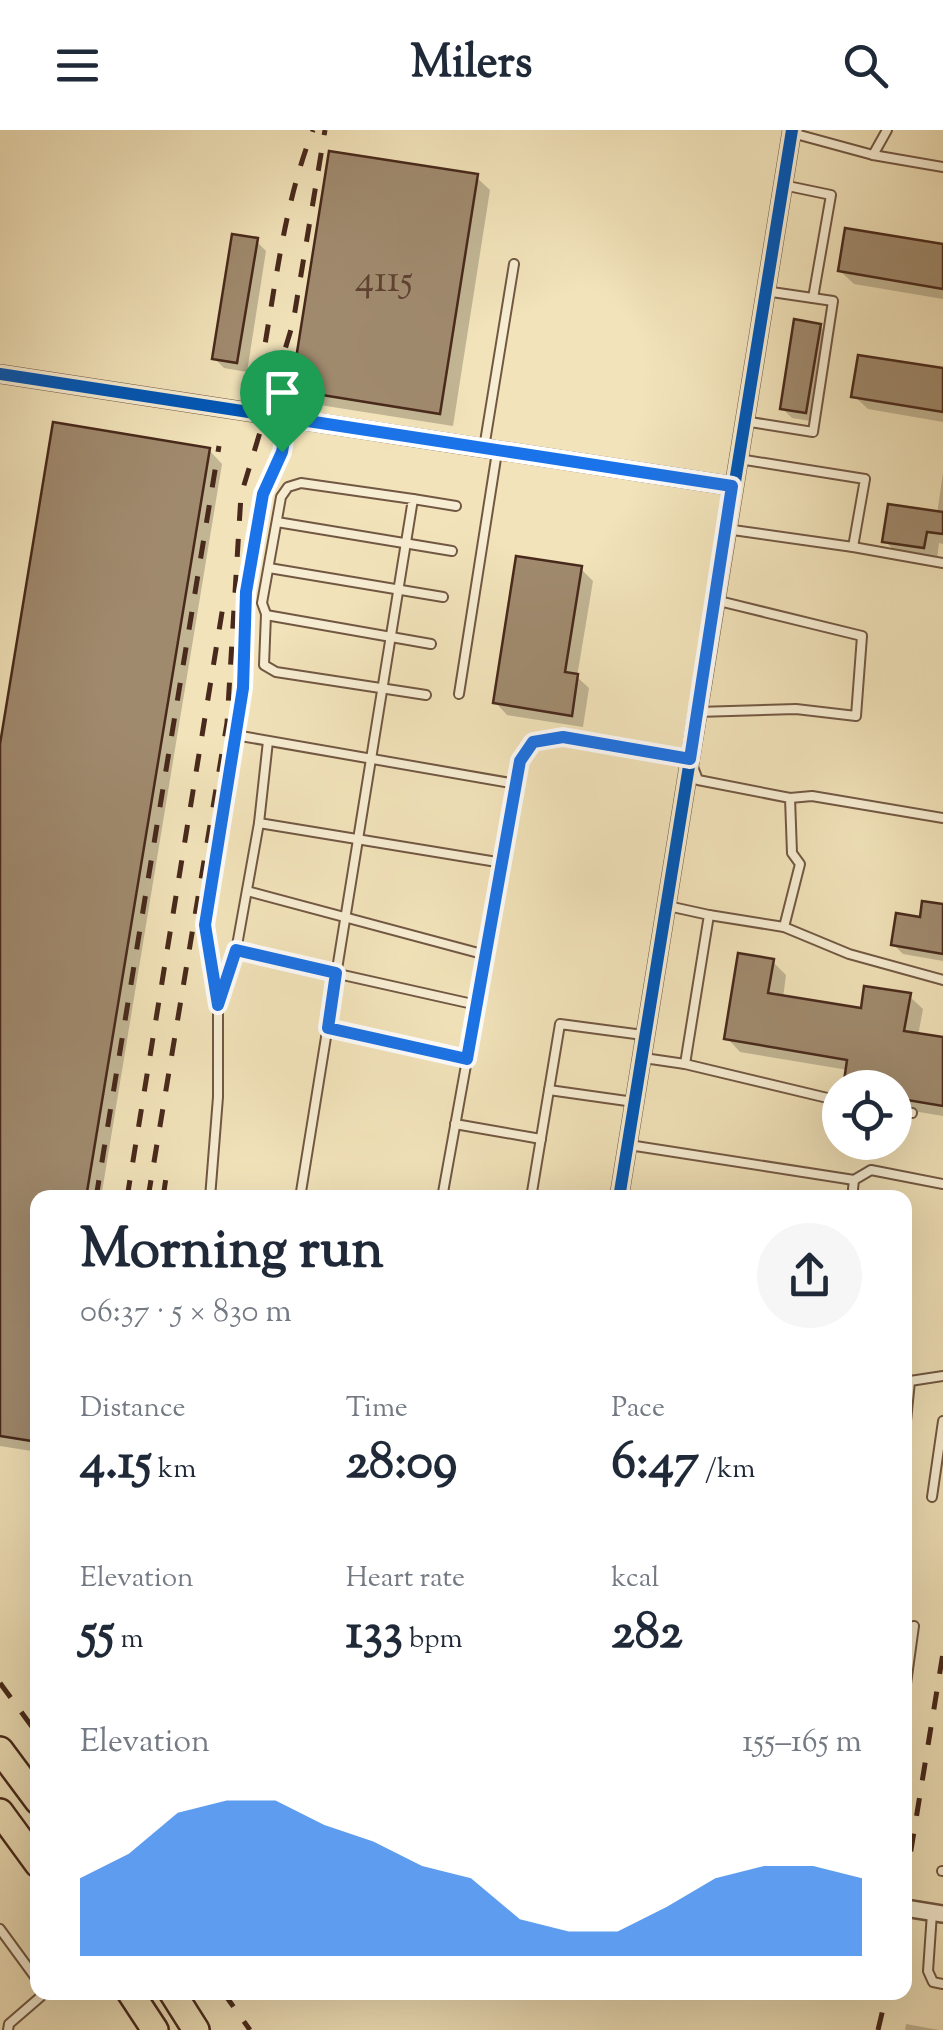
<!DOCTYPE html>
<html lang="en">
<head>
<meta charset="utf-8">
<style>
	:root { --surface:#fff; --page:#f6f6f7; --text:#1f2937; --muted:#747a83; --accent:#1a73e8 }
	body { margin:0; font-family:"Sorts Mill Goudy",serif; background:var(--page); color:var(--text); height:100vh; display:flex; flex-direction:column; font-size:38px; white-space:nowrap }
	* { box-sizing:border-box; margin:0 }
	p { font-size:32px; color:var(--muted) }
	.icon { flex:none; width:55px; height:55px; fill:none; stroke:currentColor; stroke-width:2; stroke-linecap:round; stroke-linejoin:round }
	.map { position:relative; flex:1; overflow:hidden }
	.details { position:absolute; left:30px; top:1060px; width:882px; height:810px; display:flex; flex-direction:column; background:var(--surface); border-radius:20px; box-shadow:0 10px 40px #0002 }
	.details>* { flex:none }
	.controls { position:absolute; left:822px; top:940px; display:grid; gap:20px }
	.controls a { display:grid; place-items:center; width:90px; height:90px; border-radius:50%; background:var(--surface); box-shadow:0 10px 40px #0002; font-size:50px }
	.pin { position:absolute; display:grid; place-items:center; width:85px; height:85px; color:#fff; margin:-102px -42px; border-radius:50% 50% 50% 0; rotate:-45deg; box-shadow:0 0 10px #0007 }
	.pin .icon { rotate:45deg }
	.round { display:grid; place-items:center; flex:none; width:105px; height:105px; border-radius:52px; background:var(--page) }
	.summary { display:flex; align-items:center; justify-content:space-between; height:170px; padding:0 50px }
	h1 { font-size:55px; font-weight:800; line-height:75px }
	.stats { display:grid; grid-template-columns:repeat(3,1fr); gap:15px; height:170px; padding:10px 50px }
	.stats div { display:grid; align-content:center }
	.stats b { font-size:50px; font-weight:800 }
	.stats small { font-size:28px; font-weight:400 }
	.stats p { font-size:28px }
	.chart { height:280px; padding:20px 50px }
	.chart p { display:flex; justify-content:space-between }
	.chart svg { width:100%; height:180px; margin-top:10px; fill:var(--accent); opacity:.7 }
	header { display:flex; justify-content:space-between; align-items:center; height:130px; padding:0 50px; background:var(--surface); font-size:45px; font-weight:800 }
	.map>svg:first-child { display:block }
	.shadow { fill:#0003 }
	.building { fill:#a08a6e; stroke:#48291b; stroke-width:2.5 }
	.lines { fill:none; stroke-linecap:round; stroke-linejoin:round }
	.service-casing { stroke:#725843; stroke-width:12 }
	.minor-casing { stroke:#725843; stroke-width:20 }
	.trunk-casing { stroke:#48291b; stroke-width:30 }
	.service { stroke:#f7edd2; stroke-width:8 }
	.minor { stroke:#f7edd2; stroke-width:15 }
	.trunk { stroke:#f2e3ba; stroke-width:25 }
	.rail { stroke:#48291b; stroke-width:5; stroke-dasharray:18 18; stroke-linecap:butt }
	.cycleway-casing { stroke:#f7edd2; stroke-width:19 }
	.cycleway { stroke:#0057b8; stroke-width:12 }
	.route-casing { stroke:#fff; stroke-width:20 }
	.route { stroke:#1a73e8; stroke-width:12 }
	.labels { text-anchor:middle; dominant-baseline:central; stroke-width:8; stroke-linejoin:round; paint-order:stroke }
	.number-label { font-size:38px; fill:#5e4130 }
</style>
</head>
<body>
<header><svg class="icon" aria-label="menu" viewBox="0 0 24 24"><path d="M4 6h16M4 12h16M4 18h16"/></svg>Milers<svg class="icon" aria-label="search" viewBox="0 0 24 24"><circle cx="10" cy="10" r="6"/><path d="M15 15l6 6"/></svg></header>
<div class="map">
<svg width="943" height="1900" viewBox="0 0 943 1900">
	<rect width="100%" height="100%" fill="#f2e3ba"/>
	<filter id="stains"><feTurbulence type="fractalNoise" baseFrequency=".002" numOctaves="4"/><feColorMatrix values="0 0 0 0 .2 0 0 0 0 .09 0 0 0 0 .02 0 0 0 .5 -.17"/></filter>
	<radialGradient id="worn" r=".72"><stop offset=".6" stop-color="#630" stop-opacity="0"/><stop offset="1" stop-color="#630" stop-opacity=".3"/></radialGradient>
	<!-- shadow -->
	<g class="shadow">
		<path d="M 476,47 L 490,60 L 453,296 L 307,273 L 293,260 Z"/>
		<path d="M 256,111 L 266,121 L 247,242 L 224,238 L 214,228 Z"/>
		<path d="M 943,117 L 943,169 L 854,154 L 840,141 Z"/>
		<path d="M 819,196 L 829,206 L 816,292 L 792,288 L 782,278 Z"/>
		<path d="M 943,241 L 943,292 L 868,279 L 854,266 Z"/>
		<path d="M 209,320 L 222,334 L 101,1068 L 38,1068 L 38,1322 L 0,1316 L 0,629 Z"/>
		<path d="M 943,343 L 943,414 L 939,413 L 937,430 L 898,424 L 885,411 L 937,384 Z"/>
		<path d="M 580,438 L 593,451 L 577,547 L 589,558 L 583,597 L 507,585 L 495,572 Z"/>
		<path d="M 943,777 L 943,831 L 903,824 L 893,814 Z"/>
		<path d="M 773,832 L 786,845 L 783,868 L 863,881 L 909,866 L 923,879 L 918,906 L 943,910 L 943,986 L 895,978 L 895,958 L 848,940 L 740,922 L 727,908 Z"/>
		<path d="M 906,1894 L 939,1900 L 905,1900 Z"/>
	</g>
	<!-- building -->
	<g class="building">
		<path d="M 329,21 L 478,44 L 440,284 L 291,260 Z"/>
		<path d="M 845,98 L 943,114 L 943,159 L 838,141 Z"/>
		<path d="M 232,104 L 258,108 L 237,233 L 212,229 Z"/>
		<path d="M 794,189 L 821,194 L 806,283 L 780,279 Z"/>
		<path d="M 858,225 L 943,238 L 943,282 L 851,267 Z"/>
		<path d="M 53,292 L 210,318 L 86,1068 L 38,1068 L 38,1312 L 0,1306 L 0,614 Z"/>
		<path d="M 888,374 L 943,382 L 943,404 L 927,402 L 924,418 L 882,412 Z"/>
		<path d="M 516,426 L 582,436 L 565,542 L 578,544 L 572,586 L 493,573 Z"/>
		<path d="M 922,771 L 943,774 L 943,824 L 891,815 L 896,783 L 920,787 Z"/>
		<path d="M 738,823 L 774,829 L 768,863 L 861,878 L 864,856 L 911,863 L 904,901 L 943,907 L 943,976 L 895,968 L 895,958 L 843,958 L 847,930 L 724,909 Z"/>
	</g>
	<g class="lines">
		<!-- service casing -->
		<g class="service-casing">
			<g id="service">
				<path d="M 792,3 L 873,25 L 943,37"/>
				<path d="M 873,25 L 887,0"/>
				<path d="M 783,55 L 831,65 L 813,168"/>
				<path d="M 744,291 L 813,302 L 833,171 L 765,161"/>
				<path d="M 484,318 L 514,134"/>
				<path d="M 413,369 L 456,376"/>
				<path d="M 277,392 L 452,421"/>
				<path d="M 726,399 L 853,417 L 865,349 L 739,329"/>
				<path d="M 853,417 L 943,433"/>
				<path d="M 269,438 L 443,467"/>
				<path d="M 266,485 L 431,514"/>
				<path d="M 459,564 L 497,322"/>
				<path d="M 697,582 L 796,579 L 856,586 L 862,506 L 715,470"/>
				<path d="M 235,605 L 516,654"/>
				<path d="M 790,668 L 812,666 L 943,688"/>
				<path d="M 259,693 L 268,611"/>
				<path d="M 247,761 L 486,825"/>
				<path d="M 784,797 L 849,824 L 943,850"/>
				<path d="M 221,869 L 236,821"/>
				<path d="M 477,875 L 236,821 L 259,693 L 503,733"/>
				<path d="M 327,898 L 467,929"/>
				<path d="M 644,928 L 685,934 L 709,785 L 668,776"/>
				<path d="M 685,934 L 840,971"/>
				<path d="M 549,960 L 634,972"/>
				<path d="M 895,980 L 912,983"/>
				<path d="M 455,994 L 541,1009"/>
				<path d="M 629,1015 L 854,1050"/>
				<path d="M 210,1068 L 218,967 L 218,864 L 205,795 L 243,558 L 247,462 L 263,363 L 281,322 L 287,288"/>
				<path d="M 300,1068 L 371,629 C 385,542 399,455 413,369 L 301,353 L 288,357 L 281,367 L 262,473 L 266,484 L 264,535 L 276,542 L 426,565"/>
				<path d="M 442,1068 L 521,631 L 533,613 L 563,607 L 690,629 L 698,650 L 790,668 L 792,723 L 800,734 L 784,797 L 709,785"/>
				<path d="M 531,1068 L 560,894 L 643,905"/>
				<path d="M 852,1068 L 854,1050 L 871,1040 L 943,1054"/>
				<path d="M 905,1250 L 910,1251 L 905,1301"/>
				<path d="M 910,1251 L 943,1246"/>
				<path d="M 932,1367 L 943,1291"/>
				<path d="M 905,1561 L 914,1496"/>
				<path d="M 942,1741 L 943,1741"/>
				<path d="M 932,1783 L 928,1841 L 933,1852 L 943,1854"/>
				<path d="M 0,1799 L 38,1851"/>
				<path d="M 8,1900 L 9,1894 L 46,1862"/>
			</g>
		</g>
		<!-- minor casing -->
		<g class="minor-casing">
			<g id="minor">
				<path d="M 0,244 L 732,356"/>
				<path d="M 619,1068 L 792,0"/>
				<path d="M 905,1778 L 943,1784"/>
			</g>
		</g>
		<!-- trunk casing -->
		<g class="trunk-casing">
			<g id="trunk">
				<path d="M 0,1620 L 38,1671"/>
				<path d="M 0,1682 L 38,1734"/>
				<path d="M 130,1862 L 155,1900"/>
				<path d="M 172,1862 L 196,1900"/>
			</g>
		</g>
		<!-- service -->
		<use href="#service" class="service"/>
		<!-- minor -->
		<use href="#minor" class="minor"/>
		<!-- trunk -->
		<use href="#trunk" class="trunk"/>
		<!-- rail -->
		<g class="rail">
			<path d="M 252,283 C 273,189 278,89 313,0"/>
			<path d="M 96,1068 L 219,316"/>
			<path d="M 127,1068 L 224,470"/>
			<path d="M 148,1068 L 227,593 L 241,365 L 293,193 L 325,0"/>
			<path d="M 163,1068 L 167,1041"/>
			<path d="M 0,1553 L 38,1605"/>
			<path d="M 905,1757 L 943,1523"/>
			<path d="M 223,1862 L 250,1900"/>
			<path d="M 878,1900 L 887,1862"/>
		</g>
		<!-- cycleway casing -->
		<g class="cycleway-casing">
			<g id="cycleway">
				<path d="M 0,244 L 732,356"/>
				<path d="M 619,1068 L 792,0"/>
			</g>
		</g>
		<!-- cycleway -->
		<use href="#cycleway" class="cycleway"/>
	</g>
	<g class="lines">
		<!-- route casing -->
		<g class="route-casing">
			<path id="route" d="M 288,288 L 732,356 L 690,629 L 563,607 L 533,612 L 520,631 L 467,929 L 328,898 L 336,843 L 236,820 L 218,875 L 205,795 L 243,558 L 246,462 L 263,364 L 282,322 Z"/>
		</g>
		<!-- route -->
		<use href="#route" class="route"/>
	</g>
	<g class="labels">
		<!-- number labels -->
		<g class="number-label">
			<text x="384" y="152">4115</text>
		</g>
	</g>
	<rect width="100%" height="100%" filter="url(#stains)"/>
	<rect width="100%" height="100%" fill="url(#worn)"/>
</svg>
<div class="controls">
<a><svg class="icon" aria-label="locate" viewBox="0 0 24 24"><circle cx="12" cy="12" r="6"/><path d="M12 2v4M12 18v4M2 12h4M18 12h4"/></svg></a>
</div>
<div class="pin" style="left:282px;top:322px;background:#1e9e55"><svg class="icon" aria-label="arrive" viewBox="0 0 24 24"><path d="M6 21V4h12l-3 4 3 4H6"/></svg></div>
<section class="details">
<div class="summary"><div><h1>Morning run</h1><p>06:37 · 5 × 830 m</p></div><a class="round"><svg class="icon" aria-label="share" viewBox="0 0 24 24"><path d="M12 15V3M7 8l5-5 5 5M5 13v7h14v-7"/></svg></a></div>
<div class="stats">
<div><p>Distance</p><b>4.15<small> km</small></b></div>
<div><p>Time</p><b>28:09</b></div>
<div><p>Pace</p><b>6:47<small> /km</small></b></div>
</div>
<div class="stats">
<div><p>Elevation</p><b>55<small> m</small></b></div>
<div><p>Heart rate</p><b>133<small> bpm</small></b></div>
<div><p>kcal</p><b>282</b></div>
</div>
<div class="chart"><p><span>Elevation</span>155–165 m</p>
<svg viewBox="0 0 160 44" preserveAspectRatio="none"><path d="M0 44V25L10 19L20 9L30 6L40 6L50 12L60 16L70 22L80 25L90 35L100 38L110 38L120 32L130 25L140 22L150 22L160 25V44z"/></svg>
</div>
</section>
</div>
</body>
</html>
